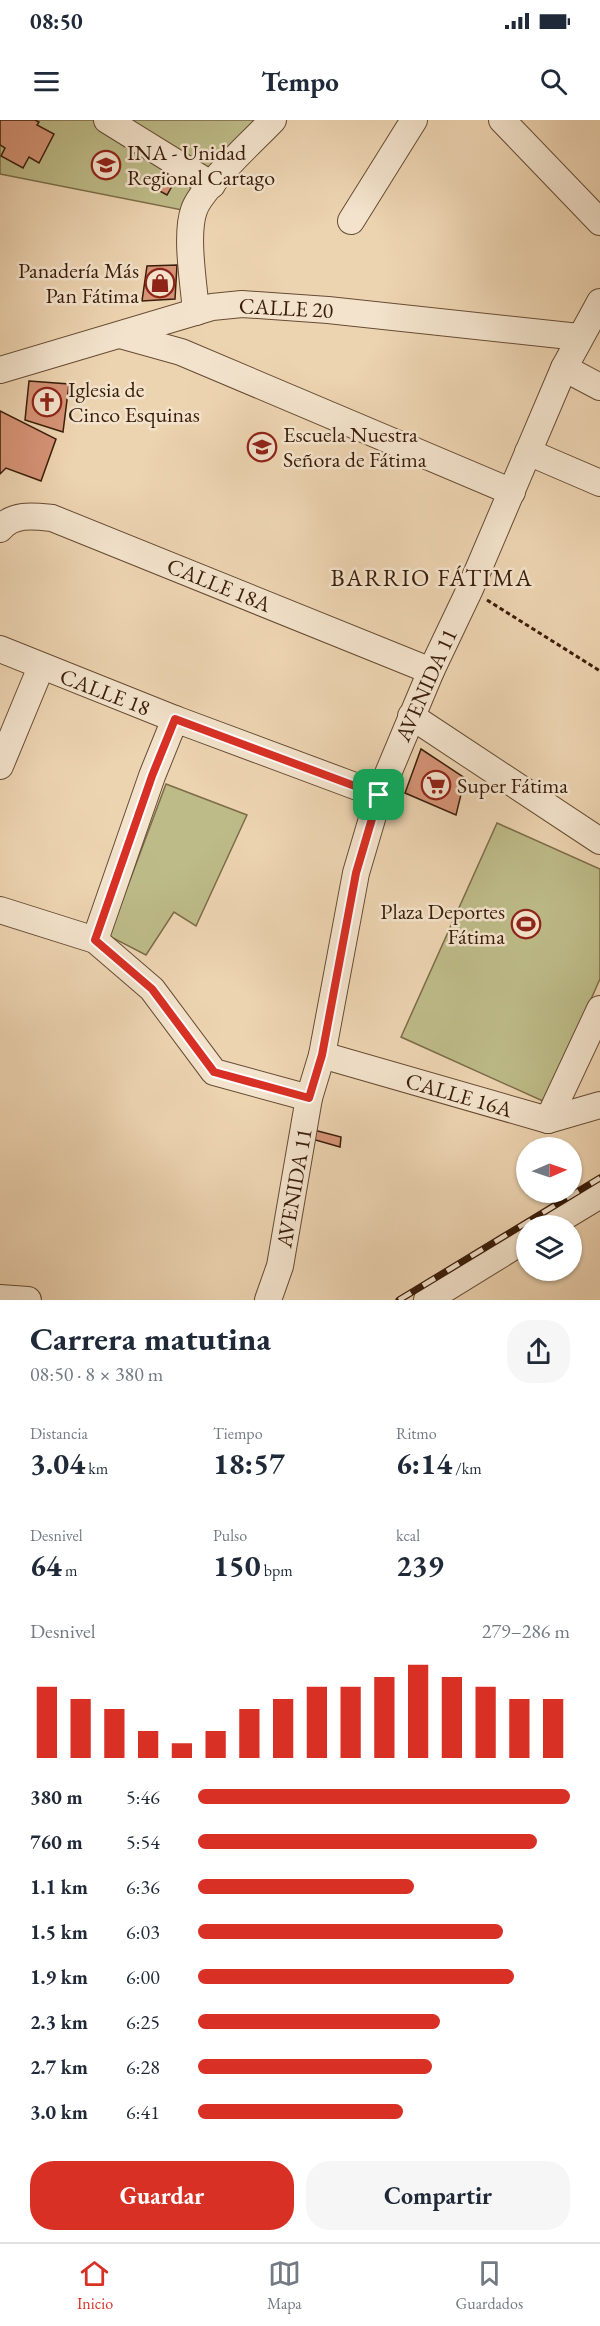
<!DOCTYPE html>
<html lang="es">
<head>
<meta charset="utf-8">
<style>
	:root { --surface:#fff; --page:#f6f6f7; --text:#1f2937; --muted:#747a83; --line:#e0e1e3; --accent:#d93025 }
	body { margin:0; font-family:"EB Garamond",serif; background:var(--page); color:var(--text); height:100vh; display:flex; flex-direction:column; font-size:22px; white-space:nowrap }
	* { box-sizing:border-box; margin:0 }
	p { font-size:20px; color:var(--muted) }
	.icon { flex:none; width:33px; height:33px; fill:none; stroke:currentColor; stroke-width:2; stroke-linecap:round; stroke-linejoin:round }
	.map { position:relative; height:1180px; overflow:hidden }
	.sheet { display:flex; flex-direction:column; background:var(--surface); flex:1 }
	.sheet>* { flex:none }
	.needle { width:39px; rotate:88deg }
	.tools { position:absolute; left:516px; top:1017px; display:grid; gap:12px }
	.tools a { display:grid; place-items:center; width:66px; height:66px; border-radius:50%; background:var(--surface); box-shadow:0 2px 4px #0004; font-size:30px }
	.pin { position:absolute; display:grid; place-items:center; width:51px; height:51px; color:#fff; margin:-26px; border-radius:12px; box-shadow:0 3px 9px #0006 }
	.round { display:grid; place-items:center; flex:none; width:63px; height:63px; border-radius:24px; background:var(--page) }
	.headline { display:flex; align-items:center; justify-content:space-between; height:102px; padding:0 30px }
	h1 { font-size:33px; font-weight:700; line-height:45px }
	.metrics { display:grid; grid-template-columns:repeat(3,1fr); gap:9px; height:102px; padding:6px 30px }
	.metrics div { display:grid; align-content:center }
	.metrics b { font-size:30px; font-weight:700 }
	.metrics small { font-size:16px; font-weight:400 }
	.metrics p { font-size:16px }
	.chart { height:168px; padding:12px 30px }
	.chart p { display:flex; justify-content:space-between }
	.chart svg { width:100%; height:108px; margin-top:6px; stroke:var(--accent); stroke-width:6 }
	.action { display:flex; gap:12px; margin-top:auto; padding:12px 30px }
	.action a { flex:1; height:69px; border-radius:24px; background:var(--accent); color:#fff; font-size:24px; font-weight:700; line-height:69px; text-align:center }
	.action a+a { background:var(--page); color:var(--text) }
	ul { padding:0 30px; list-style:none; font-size:20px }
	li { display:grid; grid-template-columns:96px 72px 1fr; align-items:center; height:45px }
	li i { height:15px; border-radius:8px; background:var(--accent) }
	.status { display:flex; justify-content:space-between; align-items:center; height:42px; padding:0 30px; background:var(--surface); direction:ltr }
	.status svg { height:16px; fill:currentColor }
	header { display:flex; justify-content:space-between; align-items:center; height:78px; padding:0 30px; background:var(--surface); font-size:27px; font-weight:700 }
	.tabs { display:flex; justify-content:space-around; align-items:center; height:84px; border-top:2px solid var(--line); background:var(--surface); font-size:16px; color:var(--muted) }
	.tabs a { display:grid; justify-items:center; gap:3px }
	.tabs .selected { color:var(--accent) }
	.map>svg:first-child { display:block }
	.green { fill:#bdbb88; stroke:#7c6c48; stroke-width:1.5 }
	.building { fill:#d69477; stroke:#3a1d09; stroke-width:1.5 }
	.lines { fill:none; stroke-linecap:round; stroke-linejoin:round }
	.minor-casing { stroke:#674b33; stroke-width:28 }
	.path { stroke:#3a1d09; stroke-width:3; stroke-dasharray:4.5 3; stroke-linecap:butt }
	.minor { stroke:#f3e3cc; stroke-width:26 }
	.rail-casing { stroke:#3a1d09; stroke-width:7 }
	.rail { stroke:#f3e3cc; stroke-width:4.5; stroke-dasharray:14; stroke-linecap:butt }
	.route-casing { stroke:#fff; stroke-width:12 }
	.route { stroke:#d93025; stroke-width:8 }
	.labels { text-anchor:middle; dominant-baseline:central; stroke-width:5; stroke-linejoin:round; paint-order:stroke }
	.poi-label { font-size:22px; fill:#3a1d09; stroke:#f3e3cc; text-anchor:start }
	.street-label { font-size:22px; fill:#3a1d09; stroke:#f3e3cc }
	.neighbourhood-label { font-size:24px; letter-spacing:1.5px; fill:#3a1d09; stroke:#f3e3cc }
</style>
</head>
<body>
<div class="status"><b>08:50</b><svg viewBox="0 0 49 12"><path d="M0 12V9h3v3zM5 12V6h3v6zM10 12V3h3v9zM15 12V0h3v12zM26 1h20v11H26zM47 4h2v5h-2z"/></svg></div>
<header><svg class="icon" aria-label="menu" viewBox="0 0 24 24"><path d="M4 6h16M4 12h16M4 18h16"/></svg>Tempo<svg class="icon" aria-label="search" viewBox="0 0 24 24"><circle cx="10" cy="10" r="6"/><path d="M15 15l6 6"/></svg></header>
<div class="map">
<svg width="600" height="1180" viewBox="0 0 600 1180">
	<rect width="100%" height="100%" fill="#edd4b1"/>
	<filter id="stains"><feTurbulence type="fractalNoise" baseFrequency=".00333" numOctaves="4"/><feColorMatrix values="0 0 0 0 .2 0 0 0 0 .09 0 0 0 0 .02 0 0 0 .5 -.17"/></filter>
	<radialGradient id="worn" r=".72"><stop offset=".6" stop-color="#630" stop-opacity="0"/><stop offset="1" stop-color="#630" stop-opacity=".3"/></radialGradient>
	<!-- green -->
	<g class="green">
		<path d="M 0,0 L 258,0 L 194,64 L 182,90 L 0,54 Z"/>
		<path d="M 166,664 L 247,695 L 196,806 L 174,792 L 146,835 L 109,816 Z"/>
		<path d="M 497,703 L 600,749 L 600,859 L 545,982 L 401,917 Z"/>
	</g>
	<!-- building -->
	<g class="building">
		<path d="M 0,0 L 35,0 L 39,2 L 37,5 L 54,14 L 39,43 L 29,37 L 23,48 L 1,36 L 5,28 L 0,25 Z"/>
		<path d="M 165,52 L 176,59 L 167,75 L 156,69 Z"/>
		<path d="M 177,145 L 175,179 L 142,181 L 147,146 Z"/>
		<path d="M 29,261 L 69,264 L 63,312 L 25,300 Z"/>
		<path d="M 0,291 L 56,319 L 41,361 L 6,348 L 0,354 Z"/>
		<path d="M 421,629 L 465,658 L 456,695 L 405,673 Z"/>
		<path d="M 314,1010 L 341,1017 L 340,1027 L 312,1019 Z"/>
	</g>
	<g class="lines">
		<!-- minor casing -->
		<g class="minor-casing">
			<g id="minor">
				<path d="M 107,0 L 212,65"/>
				<path d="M 502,0 L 600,102"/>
				<path d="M 351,101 L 414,0"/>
				<path d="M 196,192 C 194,165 185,115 194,90 C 201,68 255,19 273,0"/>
				<path d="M 120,215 L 181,232 L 512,372"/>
				<path d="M 564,248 L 600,267"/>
				<path d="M 0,250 L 212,187 L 242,184 L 328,190 L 579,217"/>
				<path d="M 528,332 L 600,363"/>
				<path d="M 0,409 C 13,393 34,396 52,398 L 431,551"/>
				<path d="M 0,529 L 175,599 L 379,675"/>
				<path d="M 411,596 L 600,721"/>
				<path d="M 0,646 L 41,547"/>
				<path d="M 0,790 L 95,820 L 152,869 L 214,952 L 309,978"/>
				<path d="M 95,820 L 152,656 L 175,599"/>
				<path d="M 322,935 L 548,1000 L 600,985"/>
				<path d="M 548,1000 L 600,889"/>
				<path d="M 549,1106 L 600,1075"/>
				<path d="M 0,1178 L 28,1180"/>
				<path d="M 268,1180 L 280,1146 L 309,978 L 322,935 L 356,753 L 379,675 L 431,551 L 470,469 L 564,248 L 600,182"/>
				<path d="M 427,1180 L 526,1119"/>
			</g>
		</g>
		<!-- path -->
		<path class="path" d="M 487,480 L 600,551"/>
		<!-- minor -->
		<use href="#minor" class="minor"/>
		<!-- rail casing -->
		<g class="rail-casing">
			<path id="rail" d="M 399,1180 L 600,1058"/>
		</g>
		<!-- rail -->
		<use href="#rail" class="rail"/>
	</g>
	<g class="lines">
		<!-- route casing -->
		<g class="route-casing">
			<path id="route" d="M 175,599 L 379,675 L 356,753 L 322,935 L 309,978 L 214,952 L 152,869 L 95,820 L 152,656 Z"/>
		</g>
		<!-- route -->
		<use href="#route" class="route"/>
	</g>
	<!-- icons -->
	<defs>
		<g id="university-ring" transform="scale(1.5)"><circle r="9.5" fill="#f3e3cc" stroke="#8f2418" stroke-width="1.5"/><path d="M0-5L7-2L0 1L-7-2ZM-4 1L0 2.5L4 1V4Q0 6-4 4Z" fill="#8f2418"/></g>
		<g id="shop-ring" transform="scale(1.5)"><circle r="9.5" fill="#f3e3cc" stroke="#8f2418" stroke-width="1.5"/><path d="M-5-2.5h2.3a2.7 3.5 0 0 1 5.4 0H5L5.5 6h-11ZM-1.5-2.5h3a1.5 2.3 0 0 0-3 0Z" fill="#8f2418"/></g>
		<g id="church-ring" transform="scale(1.5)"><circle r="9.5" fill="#f3e3cc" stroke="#8f2418" stroke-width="1.5"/><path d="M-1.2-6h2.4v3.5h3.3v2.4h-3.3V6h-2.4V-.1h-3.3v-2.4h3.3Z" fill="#8f2418"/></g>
		<g id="school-ring" transform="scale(1.5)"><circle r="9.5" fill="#f3e3cc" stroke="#8f2418" stroke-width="1.5"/><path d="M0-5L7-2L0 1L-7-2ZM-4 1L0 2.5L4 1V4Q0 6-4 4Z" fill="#8f2418"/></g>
		<g id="supermarket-ring" transform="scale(1.5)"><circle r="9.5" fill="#f3e3cc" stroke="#8f2418" stroke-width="1.5"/><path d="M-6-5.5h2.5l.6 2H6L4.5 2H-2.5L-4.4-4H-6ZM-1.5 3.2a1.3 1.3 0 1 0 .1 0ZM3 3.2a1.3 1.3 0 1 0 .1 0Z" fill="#8f2418"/></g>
		<g id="stadium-ring" transform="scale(1.5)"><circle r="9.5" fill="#f3e3cc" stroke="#8f2418" stroke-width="1.5"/><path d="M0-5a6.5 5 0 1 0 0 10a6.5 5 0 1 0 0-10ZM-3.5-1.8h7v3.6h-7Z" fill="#8f2418"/></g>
	</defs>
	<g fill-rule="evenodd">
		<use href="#university-ring" x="106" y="45"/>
		<use href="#shop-ring" x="160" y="163"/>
		<use href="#church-ring" x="47" y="282"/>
		<use href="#school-ring" x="262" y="327"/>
		<use href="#supermarket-ring" x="436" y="665"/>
		<use href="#stadium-ring" x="526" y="804"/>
	</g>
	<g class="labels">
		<!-- poi labels -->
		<g class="poi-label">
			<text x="127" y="32">INA - Unidad<tspan x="127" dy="25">Regional Cartago</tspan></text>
			<text x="139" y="150" text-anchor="end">Panadería Más<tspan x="139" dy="25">Pan Fátima</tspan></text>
			<text x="68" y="269">Iglesia de<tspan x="68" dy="25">Cinco Esquinas</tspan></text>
			<text x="283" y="314">Escuela Nuestra<tspan x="283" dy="25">Señora de Fátima</tspan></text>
			<text x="457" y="665">Super Fátima</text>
			<text x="505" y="791" text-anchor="end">Plaza Deportes<tspan x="505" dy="25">Fátima</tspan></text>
		</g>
		<!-- street labels -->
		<g class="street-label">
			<text transform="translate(286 188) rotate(3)">CALLE 20</text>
			<text transform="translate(219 465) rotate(22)">CALLE 18A</text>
			<text transform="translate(426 565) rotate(-66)">AVENIDA 11</text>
			<text transform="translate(105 572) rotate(21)">CALLE 18</text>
			<text transform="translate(459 975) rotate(16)">CALLE 16A</text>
			<text transform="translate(294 1068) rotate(-80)">AVENIDA 11</text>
		</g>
		<!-- neighbourhood labels -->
		<g class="neighbourhood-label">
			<text x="432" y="457">BARRIO FÁTIMA</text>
		</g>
	</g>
	<rect width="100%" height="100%" filter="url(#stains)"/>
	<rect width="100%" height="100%" fill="url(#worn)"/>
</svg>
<div class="tools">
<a><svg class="needle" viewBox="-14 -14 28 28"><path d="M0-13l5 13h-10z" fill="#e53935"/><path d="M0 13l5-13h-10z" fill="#747a83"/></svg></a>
<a><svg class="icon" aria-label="layers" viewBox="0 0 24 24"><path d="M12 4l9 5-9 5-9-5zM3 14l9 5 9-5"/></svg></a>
</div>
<div class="pin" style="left:379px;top:675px;background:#1e9e55"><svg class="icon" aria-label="arrive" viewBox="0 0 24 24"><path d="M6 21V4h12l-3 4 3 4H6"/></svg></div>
</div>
<section class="sheet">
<div class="headline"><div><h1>Carrera matutina</h1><p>08:50 · 8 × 380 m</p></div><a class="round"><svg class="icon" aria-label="share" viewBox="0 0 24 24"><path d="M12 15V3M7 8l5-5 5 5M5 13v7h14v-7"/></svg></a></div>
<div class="metrics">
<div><p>Distancia</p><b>3.04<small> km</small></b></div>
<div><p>Tiempo</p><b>18:57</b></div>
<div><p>Ritmo</p><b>6:14<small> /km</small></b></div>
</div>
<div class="metrics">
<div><p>Desnivel</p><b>64<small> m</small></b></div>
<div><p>Pulso</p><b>150<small> bpm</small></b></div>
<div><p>kcal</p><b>239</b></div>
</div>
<div class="chart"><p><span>Desnivel</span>279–286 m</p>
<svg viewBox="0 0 160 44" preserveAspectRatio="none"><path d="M5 44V15M15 44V20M25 44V24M35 44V33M45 44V38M55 44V33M65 44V24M75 44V20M85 44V15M95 44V15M105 44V11M115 44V6M125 44V11M135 44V15M145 44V20M155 44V20"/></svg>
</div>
<ul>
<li><b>380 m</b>5:46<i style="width:100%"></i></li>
<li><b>760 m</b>5:54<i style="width:91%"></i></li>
<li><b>1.1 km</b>6:36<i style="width:58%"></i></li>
<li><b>1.5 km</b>6:03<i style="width:82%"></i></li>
<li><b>1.9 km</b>6:00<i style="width:85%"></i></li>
<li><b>2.3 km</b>6:25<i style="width:65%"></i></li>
<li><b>2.7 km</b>6:28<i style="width:63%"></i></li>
<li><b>3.0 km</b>6:41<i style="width:55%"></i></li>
</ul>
<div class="action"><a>Guardar</a><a>Compartir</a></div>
</section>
<nav class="tabs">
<a class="selected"><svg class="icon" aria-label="home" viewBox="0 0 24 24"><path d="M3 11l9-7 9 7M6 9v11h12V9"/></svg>Inicio</a>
<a><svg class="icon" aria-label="map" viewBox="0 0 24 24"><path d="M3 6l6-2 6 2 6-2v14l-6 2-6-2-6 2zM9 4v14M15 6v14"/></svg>Mapa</a>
<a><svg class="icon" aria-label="saved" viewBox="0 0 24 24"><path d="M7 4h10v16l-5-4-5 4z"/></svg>Guardados</a>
</nav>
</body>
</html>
